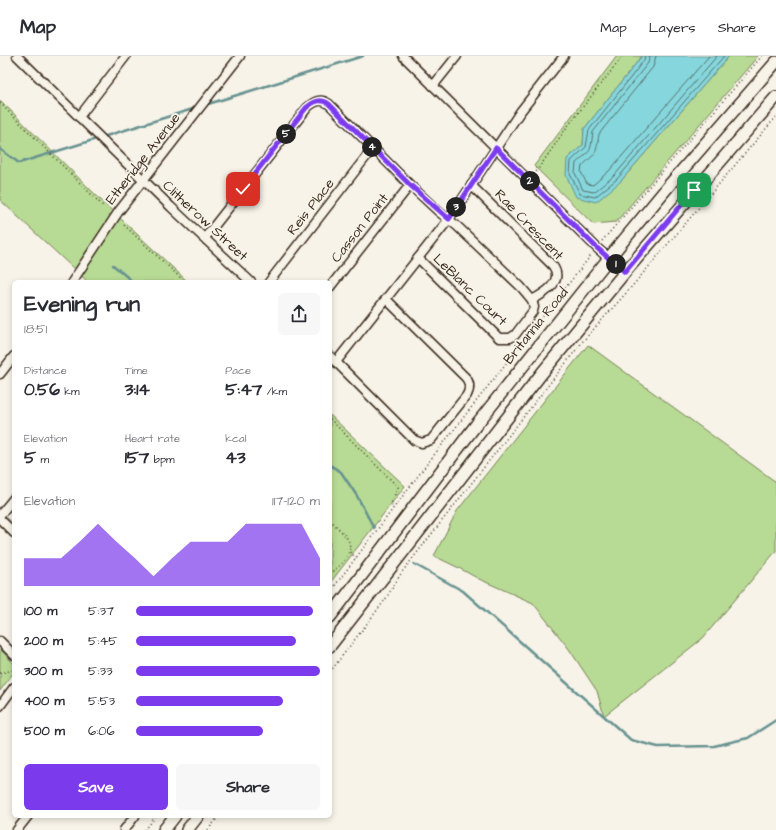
<!DOCTYPE html>
<html lang="en">
<head>
<meta charset="utf-8">
<style>
	:root { --surface:#fff; --page:#f7f7f7; --text:#2b2b33; --muted:#7c7c81; --line:#e1e1e2; --accent:#7c3aed }
	body { margin:0; font-family:"Architects Daughter",sans-serif; background:var(--page); color:var(--text); height:100vh; display:flex; flex-direction:column; font-size:15px; white-space:nowrap }
	* { box-sizing:border-box; margin:0 }
	p { font-size:13px; color:var(--muted) }
	.icon { flex:none; width:22px; height:22px; fill:none; stroke:currentColor; stroke-width:2; stroke-linecap:round; stroke-linejoin:round }
	.map { position:relative; flex:1; overflow:hidden }
	.drawer { position:absolute; left:12px; top:224px; width:320px; height:538px; display:flex; flex-direction:column; background:var(--surface); border-radius:6px; box-shadow:0 2px 6px #0003 }
	.drawer>* { flex:none }
	.pin { position:absolute; display:grid; place-items:center; width:34px; height:34px; color:#fff; margin:-17px; border-radius:8px; box-shadow:0 2px 6px #0006 }
	.km { position:absolute; width:20px; height:20px; margin:-10px; border-radius:50%; background:#222; color:#fff; font-size:11px; line-height:20px; text-align:center }
	.round { display:grid; place-items:center; flex:none; width:42px; height:42px; border-radius:6px; background:var(--page) }
	.summary { display:flex; align-items:center; justify-content:space-between; height:68px; padding:0 12px }
	h1 { font-size:22px; font-weight:700; line-height:30px }
	.stats { display:grid; grid-template-columns:repeat(3,1fr); gap:6px; height:68px; padding:4px 12px }
	.stats div { display:grid; align-content:center }
	.stats b { font-size:17px; font-weight:700 }
	.stats small { font-size:11px; font-weight:400 }
	.stats p { font-size:11px }
	.chart { height:112px; padding:8px 12px }
	.chart p { display:flex; justify-content:space-between }
	.chart svg { width:100%; height:72px; margin-top:4px; fill:var(--accent); opacity:.7 }
	.action { display:flex; gap:8px; margin-top:auto; padding:8px 12px }
	.action a { flex:1; height:46px; border-radius:6px; background:var(--accent); color:#fff; font-size:16px; font-weight:700; line-height:46px; text-align:center }
	.action a+a { background:var(--page); color:var(--text) }
	ul { padding:0 12px; list-style:none; font-size:13px }
	li { display:grid; grid-template-columns:64px 48px 1fr; align-items:center; height:30px }
	li i { height:10px; border-radius:5px; background:var(--accent) }
	header { display:flex; align-items:center; gap:24px; box-sizing:border-box; height:56px; padding:0 20px; background:var(--surface); border-bottom:1px solid var(--line) }
	header strong { font-size:19px }
	nav { display:flex; gap:22px; margin-inline-start:auto; font-size:14px }
	.map>svg:first-child { display:block }
	.green { fill:#b7da94; stroke:#798259 }
	.water { fill:#85d7dd; stroke:#679291 }
	.lines { fill:none; stroke-linecap:round; stroke-linejoin:round }
	.shore { stroke:#596f6a; stroke-width:1 }
	.stream { stroke:#679291; stroke-width:2.5 }
	.minor-casing { stroke:#3b2a1e; stroke-width:11 }
	.major-casing { stroke:#3b2a1e; stroke-width:14 }
	.path { stroke:#3b2a1e; stroke-width:1.5; stroke-dasharray:1 3; stroke-linecap:butt }
	.minor { stroke:#f7f3e8; stroke-width:8 }
	.major { stroke:#f7f3e8; stroke-width:11 }
	.route-casing { stroke:#fff; stroke-width:8 }
	.route { stroke:#7c3aed; stroke-width:5 }
	.labels { text-anchor:middle; dominant-baseline:central; stroke-width:4; stroke-linejoin:round; paint-order:stroke }
	.street-label { font-size:14px; fill:#3b2a1e; stroke:#f7f3e8 }
</style>
</head>
<body>
<header>
<strong>Map</strong>
<nav><a>Map</a><a>Layers</a><a>Share</a></nav>
</header>
<div class="map">
<svg width="776" height="774" viewBox="0 0 776 774">
	<rect width="100%" height="100%" fill="#f7f3e8"/>
	<filter id="ink" filterUnits="userSpaceOnUse"><feTurbulence type="fractalNoise" baseFrequency=".025" numOctaves="2"/><feDisplacementMap in="SourceGraphic" scale="8" xChannelSelector="R" yChannelSelector="G"/><feConvolveMatrix kernelMatrix="1 2 1 2 8 2 1 2 1" color-interpolation-filters="sRGB"/></filter>
	<g filter="url(#ink)">
		<!-- green -->
		<g class="green">
			<path d="M 617,0 L 642,0 L 584,73 L 583,89 L 567,103 L 620,126 L 729,0 L 758,0 L 616,166 L 593,168 L 534,110 Z"/>
			<path d="M 0,44 L 105,148 L 188,226 L 88,226 L 0,144 Z"/>
			<path d="M 588,289 L 776,426 L 776,495 L 703,582 L 604,660 L 597,635 L 569,593 L 533,547 L 479,523 L 459,512 L 434,500 L 457,455 Z"/>
			<path d="M 330,359 L 405,430 L 330,527 Z"/>
			<path d="M 0,593 L 14,608 L 14,616 L 0,635 Z"/>
		</g>
		<!-- water -->
		<path class="water" d="M 642,0 L 729,0 L 620,126 L 596,146 L 576,141 L 566,119 L 567,103 L 583,89 L 584,73 Z"/>
		<g class="lines">
			<!-- shore -->
			<g class="shore">
				<path d="M 645,0 L 644,4 L 631,21 L 589,74 L 586,91 L 571,105 L 570,118 L 580,138 L 595,141 L 617,123 L 724,0"/>
				<path d="M 650,0 L 648,7 L 593,76 C 590,98 592,93 576,107 L 575,117 L 583,134 L 594,136 L 614,120 L 717,0"/>
				<path d="M 656,0 L 653,11 L 599,78 C 596,99 597,96 582,110 L 581,116 L 587,128 L 593,129 L 609,115 L 709,0"/>
			</g>
			<!-- stream -->
			<g class="stream">
				<path d="M 205,49 L 363,0"/>
				<path d="M 0,93 L 19,107 L 196,52"/>
				<path d="M 113,209 L 133,226"/>
				<path d="M 330,409 L 341,416 L 357,440 L 374,472"/>
				<path d="M 414,508 L 463,535 L 631,684 L 658,691 L 714,690 L 748,682 L 776,664"/>
			</g>
			<!-- minor casing -->
			<g class="minor-casing">
				<g id="minor">
					<path d="M 17,0 L 171,151 L 251,226"/>
					<path d="M 403,0 L 597,192 L 625,216"/>
					<path d="M 433,30 L 457,0"/>
					<path d="M 79,61 L 126,0"/>
					<path d="M 471,129 L 553,210 C 564,226 545,237 532,244"/>
					<path d="M 204,183 L 307,52 C 314,45 321,42 329,48 L 410,129 L 439,156 L 457,170 L 521,231 L 532,244 L 534,251 L 533,255 L 515,279 L 510,282 L 499,282 L 418,202"/>
					<path d="M 72,226 L 119,155 L 240,0"/>
					<path d="M 269,226 L 373,92"/>
					<path d="M 330,231 L 410,129"/>
					<path d="M 330,300 L 414,384 L 422,387 L 431,384 L 467,339 C 470,333 470,327 466,322 L 386,243"/>
					<path d="M 336,306 L 449,163 L 520,56 L 564,0"/>
					<path d="M 0,318 L 14,300"/>
					<path d="M 0,459 L 14,442"/>
					<path d="M 0,463 L 14,477"/>
					<path d="M 0,585 L 14,599"/>
					<path d="M 0,650 L 14,631"/>
					<path d="M 17,774 L 28,760"/>
					<path d="M 124,774 L 135,760"/>
				</g>
			</g>
			<!-- major casing -->
			<g class="major-casing">
				<g id="major">
					<path d="M 330,561 L 476,369 L 609,202 L 671,127 L 776,6"/>
					<path d="M 330,590 L 542,317 L 625,216 L 776,41"/>
					<path d="M 164,774 L 175,760"/>
					<path d="M 187,774 L 198,760"/>
				</g>
			</g>
			<!-- path -->
			<g class="path">
				<path d="M 0,47 L 104,151"/>
				<path d="M 534,119 L 567,71 L 623,0"/>
				<path d="M 124,169 L 185,226"/>
				<path d="M 602,185 L 762,0"/>
				<path d="M 330,363 L 398,431 L 391,448 L 393,453"/>
				<path d="M 330,464 C 335,469 347,480 349,486 C 353,499 340,510 330,517"/>
				<path d="M 350,496 L 356,502"/>
				<path d="M 330,536 L 427,408 L 592,198"/>
				<path d="M 330,616 L 385,544 L 402,516 L 583,285 L 628,235 L 776,61"/>
				<path d="M 0,617 L 14,614"/>
				<path d="M 145,774 L 156,760"/>
				<path d="M 208,774 L 219,760"/>
			</g>
			<!-- minor -->
			<use href="#minor" class="minor"/>
			<!-- major -->
			<use href="#major" class="major"/>
		</g>
	</g>
	<g class="lines" filter="url(#ink)">
		<!-- route casing -->
		<g class="route-casing">
			<path id="route" d="M 243,133 L 306,52 C 314,45 321,42 329,48 L 410,129 L 449,163 L 496,92 L 597,192 L 625,216 L 694,134"/>
		</g>
		<!-- route -->
		<use href="#route" class="route"/>
	</g>
	<g class="labels">
		<!-- street labels -->
		<g class="street-label">
			<text transform="translate(143 103) rotate(-52)">Etheridge Avenue</text>
			<text transform="translate(311 151) rotate(-52)">Reis Place</text>
			<text transform="translate(205 165) rotate(43)">Clitherow Street</text>
			<text transform="translate(529 169) rotate(46)">Rae Crescent</text>
			<text transform="translate(360 172) rotate(-52)">Casson Point</text>
			<text transform="translate(470 234) rotate(44)">LeBlanc Court</text>
			<text transform="translate(536 270) rotate(-51)">Britannia Road</text>
		</g>
	</g>
</svg>
<div class="pin" style="left:694px;top:134px;background:#1e9e55"><svg class="icon" aria-label="arrive" viewBox="0 0 24 24"><path d="M6 21V4h12l-3 4 3 4H6"/></svg></div>
<div class="pin" style="left:243px;top:133px;background:#d93025"><svg class="icon" aria-label="check" viewBox="0 0 24 24"><path d="M5 12l5 5 9-10"/></svg></div>
<b class="km" style="left:616px;top:208px">1</b>
<b class="km" style="left:530px;top:125px">2</b>
<b class="km" style="left:456px;top:151px">3</b>
<b class="km" style="left:372px;top:91px">4</b>
<b class="km" style="left:286px;top:78px">5</b>
<section class="drawer">
<div class="summary"><div><h1>Evening run</h1><p>18:51</p></div><a class="round"><svg class="icon" aria-label="share" viewBox="0 0 24 24"><path d="M12 15V3M7 8l5-5 5 5M5 13v7h14v-7"/></svg></a></div>
<div class="stats">
<div><p>Distance</p><b>0.56<small> km</small></b></div>
<div><p>Time</p><b>3:14</b></div>
<div><p>Pace</p><b>5:47<small> /km</small></b></div>
</div>
<div class="stats">
<div><p>Elevation</p><b>5<small> m</small></b></div>
<div><p>Heart rate</p><b>157<small> bpm</small></b></div>
<div><p>kcal</p><b>43</b></div>
</div>
<div class="chart"><p><span>Elevation</span>117–120 m</p>
<svg viewBox="0 0 160 44" preserveAspectRatio="none"><path d="M0 44V27L10 27L20 27L30 17L40 6L50 17L60 27L70 38L80 27L90 17L100 17L110 17L120 6L130 6L140 6L150 6L160 27V44z"/></svg>
</div>
<ul>
<li><b>100 m</b>5:37<i style="width:96%"></i></li>
<li><b>200 m</b>5:45<i style="width:87%"></i></li>
<li><b>300 m</b>5:33<i style="width:100%"></i></li>
<li><b>400 m</b>5:53<i style="width:80%"></i></li>
<li><b>500 m</b>6:06<i style="width:69%"></i></li>
</ul>
<div class="action"><a>Save</a><a>Share</a></div>
</section>
</div>
</body>
</html>
